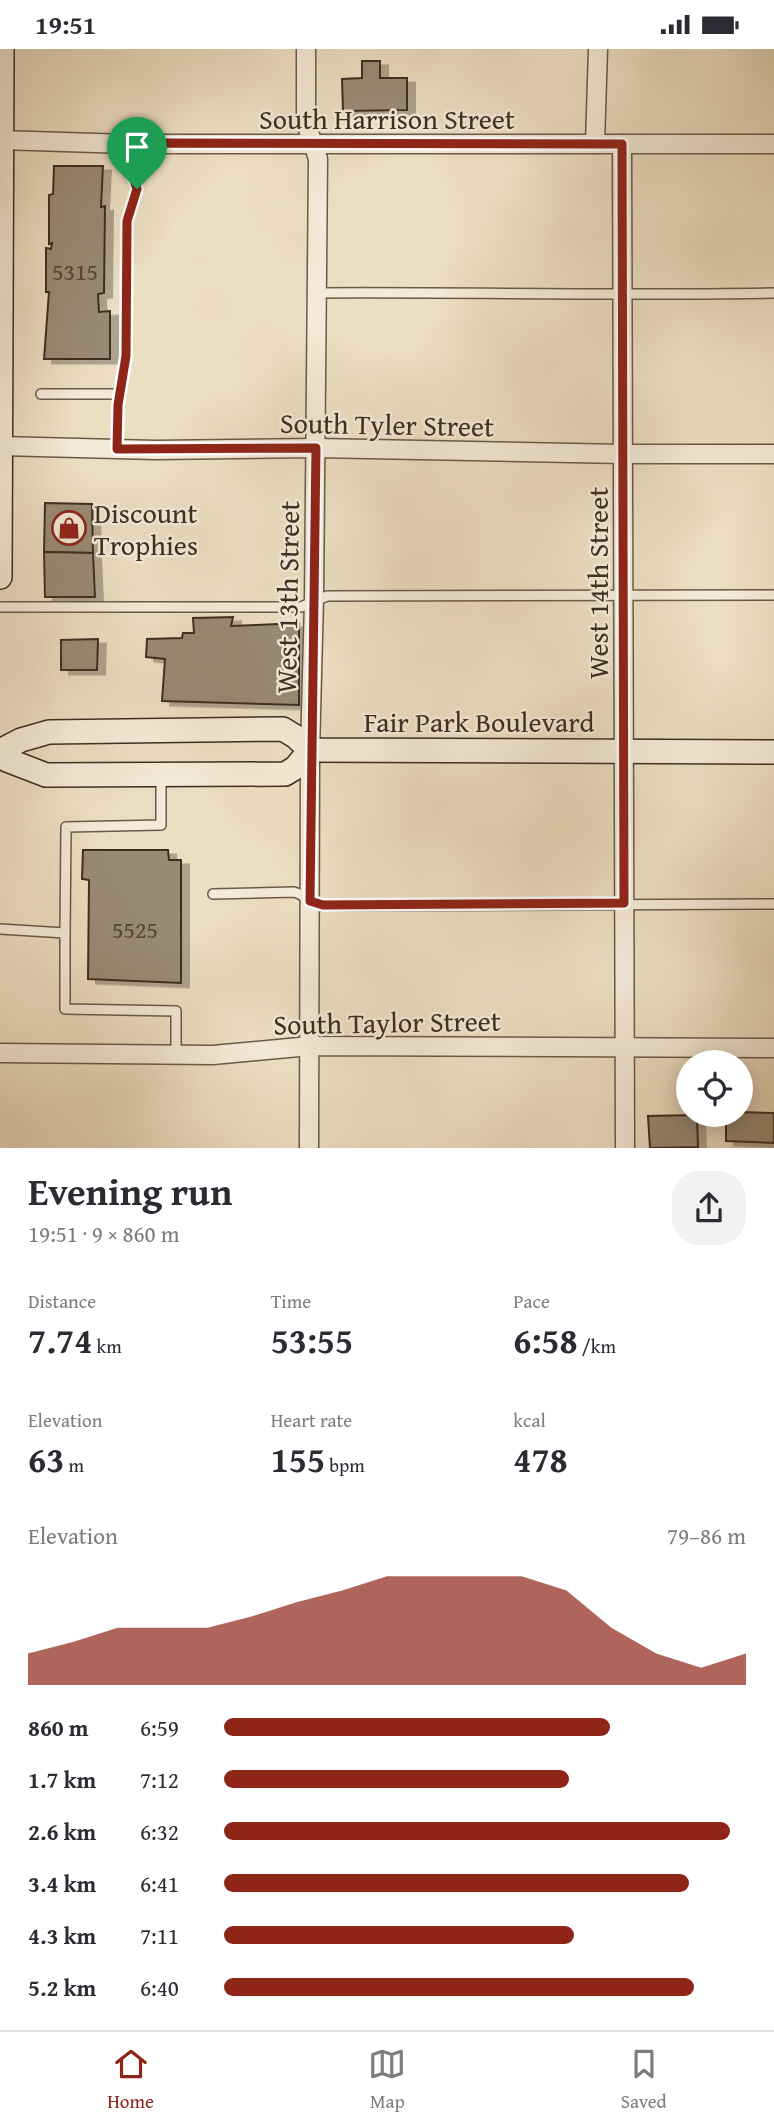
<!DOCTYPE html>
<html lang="en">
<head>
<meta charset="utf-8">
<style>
	:root { --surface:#fff; --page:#f2f2f3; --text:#2b2b33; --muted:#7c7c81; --line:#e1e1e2; --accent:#8f2418 }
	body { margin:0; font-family:"Gentium Book Plus",serif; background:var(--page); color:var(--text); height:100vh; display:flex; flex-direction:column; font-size:26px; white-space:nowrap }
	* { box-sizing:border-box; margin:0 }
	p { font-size:23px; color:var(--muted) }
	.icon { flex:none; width:38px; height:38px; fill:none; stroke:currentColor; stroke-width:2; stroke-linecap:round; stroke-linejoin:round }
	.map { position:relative; height:1099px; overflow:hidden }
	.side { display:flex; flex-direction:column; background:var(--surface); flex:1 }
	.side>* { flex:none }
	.fabs { position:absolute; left:676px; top:1001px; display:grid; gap:14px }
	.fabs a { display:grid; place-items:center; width:77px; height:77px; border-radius:50%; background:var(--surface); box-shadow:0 4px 18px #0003; font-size:35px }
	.pin { position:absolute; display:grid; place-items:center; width:60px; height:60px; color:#fff; margin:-72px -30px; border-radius:50% 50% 50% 0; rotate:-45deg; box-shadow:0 0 7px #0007 }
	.pin .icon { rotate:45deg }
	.round { display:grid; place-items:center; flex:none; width:74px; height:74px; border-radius:28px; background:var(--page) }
	.summary { display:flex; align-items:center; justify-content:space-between; height:119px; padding:0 28px }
	h1 { font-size:38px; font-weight:600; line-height:52px }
	.metrics { display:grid; grid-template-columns:repeat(3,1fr); gap:10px; height:119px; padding:7px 28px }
	.metrics div { display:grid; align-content:center }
	.metrics b { font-size:35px; font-weight:600 }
	.metrics small { font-size:19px; font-weight:400 }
	.metrics p { font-size:19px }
	.chart { height:196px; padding:14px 28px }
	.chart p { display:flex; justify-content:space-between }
	.chart svg { width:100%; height:126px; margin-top:7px; fill:var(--accent); opacity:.7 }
	ul { padding:0 28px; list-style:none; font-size:23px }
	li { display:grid; grid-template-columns:112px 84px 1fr; align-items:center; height:52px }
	li i { height:18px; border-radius:9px; background:var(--accent) }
	.status { display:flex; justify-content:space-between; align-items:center; height:49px; padding:0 35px; background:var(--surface); direction:ltr }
	.status svg { height:19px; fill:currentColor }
	.tab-bar { display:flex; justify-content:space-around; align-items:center; height:98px; border-top:2px solid var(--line); background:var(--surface); font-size:19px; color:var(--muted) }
	.tab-bar a { display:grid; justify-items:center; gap:4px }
	.tab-bar .on { color:var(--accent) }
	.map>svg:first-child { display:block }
	.building { fill:#988a75; stroke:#3e2e21; stroke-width:2; filter:url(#shadow) }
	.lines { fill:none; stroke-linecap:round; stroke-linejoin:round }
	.lane-casing { stroke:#6a5a49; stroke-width:12 }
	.street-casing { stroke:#6a5a49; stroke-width:21 }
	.secondary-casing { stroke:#3e2e21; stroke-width:26 }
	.lane { stroke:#f3ead7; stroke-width:9 }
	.street { stroke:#f3ead7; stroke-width:18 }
	.secondary { stroke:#f3ead7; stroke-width:23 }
	.route-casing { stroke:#fff; stroke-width:14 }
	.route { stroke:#8f2418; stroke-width:9 }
	.labels { text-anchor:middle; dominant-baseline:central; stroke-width:5; stroke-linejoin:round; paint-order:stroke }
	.number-label { font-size:24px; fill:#544536 }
	.street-label { font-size:28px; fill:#3e2e21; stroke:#f3ead7 }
	.poi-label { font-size:28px; fill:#3e2e21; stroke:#f3ead7; text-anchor:start }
</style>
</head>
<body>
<div class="status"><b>19:51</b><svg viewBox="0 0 49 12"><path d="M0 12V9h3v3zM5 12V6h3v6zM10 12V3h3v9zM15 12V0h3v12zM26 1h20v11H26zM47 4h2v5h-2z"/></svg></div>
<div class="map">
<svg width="774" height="1099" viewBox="0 0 774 1099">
	<defs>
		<filter id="shadow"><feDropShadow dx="8" dy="4.5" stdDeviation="0" flood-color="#0004"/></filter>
	</defs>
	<rect width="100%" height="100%" fill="#ecdec2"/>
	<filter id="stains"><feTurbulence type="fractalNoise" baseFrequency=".00286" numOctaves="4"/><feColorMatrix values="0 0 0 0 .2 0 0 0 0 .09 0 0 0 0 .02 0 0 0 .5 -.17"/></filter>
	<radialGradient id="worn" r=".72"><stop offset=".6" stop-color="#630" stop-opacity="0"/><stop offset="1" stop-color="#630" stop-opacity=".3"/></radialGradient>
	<!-- building -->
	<g class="building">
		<path d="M 362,12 L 380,12 L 380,29 L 407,29 L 407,61 L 343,62 L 342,30 L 362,29 Z"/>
		<path d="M 54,117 L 103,117 L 101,158 L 105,157 L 104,244 L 98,245 L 99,263 L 110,262 L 110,310 L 44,310 L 49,243 L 46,243 L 46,199 L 51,200 L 52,194 L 49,195 L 49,146 L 53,145 Z"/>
		<path d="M 45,454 L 92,455 L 93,504 L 44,503 Z"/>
		<path d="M 44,503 L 93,504 L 95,548 L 45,548 Z"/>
		<path d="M 233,568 L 231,577 L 299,574 L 299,656 L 162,652 L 165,610 L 146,608 L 147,590 L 182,589 L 183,584 L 194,584 L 193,569 Z"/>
		<path d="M 98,590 L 97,621 L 61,621 L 61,591 Z"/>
		<path d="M 83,801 L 168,801 L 169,811 L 181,811 L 181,934 L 88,930 L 89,831 L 82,830 Z"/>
		<path d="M 740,1063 L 774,1064 L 774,1094 L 726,1092 L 726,1066 L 740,1066 Z"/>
		<path d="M 697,1066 L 698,1098 L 650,1099 L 648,1067 Z"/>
	</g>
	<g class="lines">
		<!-- lane casing -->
		<g class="lane-casing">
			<g id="lane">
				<path d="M 316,244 C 469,243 621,247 774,244"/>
				<path d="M 41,345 L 121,345"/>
				<path d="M 117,400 L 118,356 L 126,307 L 127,172 L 137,140 L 130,118 L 128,95"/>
				<path d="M 0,558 L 301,558 L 327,547 L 774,546"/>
				<path d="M 213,845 L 294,843 C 305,846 311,855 323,857 L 774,855"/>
				<path d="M 0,880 L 65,884 L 65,960 L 176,962 L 176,1005"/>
				<path d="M 65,884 L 66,778 L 161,776 L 161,727"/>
			</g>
		</g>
		<!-- street casing -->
		<g class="street-casing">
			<g id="street">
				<path d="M 306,0 L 306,74 L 318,110 L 314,552 L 310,701 L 309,1099"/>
				<path d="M 0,91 L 128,95 L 774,95"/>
				<path d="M 595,95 L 598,0"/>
				<path d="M 622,95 L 625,1099"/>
				<path d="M 0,397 L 156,401 L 316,399 L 623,405 L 774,405"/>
				<path d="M 0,1004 L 213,1006 L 310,997 L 774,999"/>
			</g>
		</g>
		<!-- secondary casing -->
		<g class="secondary-casing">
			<g id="secondary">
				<path d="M 0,528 L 2,0"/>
				<path d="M 0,702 L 21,691 L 49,683 L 283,680 L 296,688 L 310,701 L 774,703"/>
				<path d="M 0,705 L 7,711 L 46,726 L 285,725 L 295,719 L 310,701"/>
			</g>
		</g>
		<!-- lane -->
		<use href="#lane" class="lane"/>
		<!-- street -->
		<use href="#street" class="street"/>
		<!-- secondary -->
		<use href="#secondary" class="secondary"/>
	</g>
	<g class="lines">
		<!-- route casing -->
		<g class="route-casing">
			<path id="route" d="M 159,94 L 622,95 L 624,854 L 323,856 L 310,852 L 316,399 L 117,400 L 118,356 L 126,307 L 127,172 L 137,140 L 130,118 L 128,95 Z"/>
		</g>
		<!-- route -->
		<use href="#route" class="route"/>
	</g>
	<!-- icons -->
	<defs>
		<g id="shop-ring" transform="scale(1.75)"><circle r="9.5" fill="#f3ead7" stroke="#8f2418" stroke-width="1.5"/><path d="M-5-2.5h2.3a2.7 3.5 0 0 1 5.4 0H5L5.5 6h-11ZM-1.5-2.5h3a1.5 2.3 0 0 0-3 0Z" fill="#8f2418"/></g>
	</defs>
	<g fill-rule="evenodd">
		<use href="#shop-ring" x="69" y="479"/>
	</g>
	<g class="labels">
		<!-- number labels -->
		<g class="number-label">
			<text x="75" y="222">5315</text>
			<text x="135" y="880">5525</text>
		</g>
		<!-- street labels -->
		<g class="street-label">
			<text x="387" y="69">South Harrison Street</text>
			<text transform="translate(387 375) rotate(1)">South Tyler Street</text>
			<text transform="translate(597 534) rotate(-90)">West 14th Street</text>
			<text transform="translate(287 548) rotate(-89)">West 13th Street</text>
			<text x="479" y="672">Fair Park Boulevard</text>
			<text transform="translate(387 973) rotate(-1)">South Taylor Street</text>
		</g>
		<!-- poi labels -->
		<g class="poi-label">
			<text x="94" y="463">Discount<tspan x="94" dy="32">Trophies</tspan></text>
		</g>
	</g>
	<rect width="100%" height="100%" filter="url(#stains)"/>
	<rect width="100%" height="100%" fill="url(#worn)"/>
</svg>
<div class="fabs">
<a><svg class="icon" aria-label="locate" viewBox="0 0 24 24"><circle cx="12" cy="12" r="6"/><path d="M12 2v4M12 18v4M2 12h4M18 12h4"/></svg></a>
</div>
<div class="pin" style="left:137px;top:140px;background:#1e9e55"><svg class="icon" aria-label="arrive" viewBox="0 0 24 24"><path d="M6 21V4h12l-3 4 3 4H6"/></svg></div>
</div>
<section class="side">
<div class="summary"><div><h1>Evening run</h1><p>19:51 · 9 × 860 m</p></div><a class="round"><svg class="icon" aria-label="share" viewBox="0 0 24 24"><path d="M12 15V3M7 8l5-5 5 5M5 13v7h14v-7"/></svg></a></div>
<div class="metrics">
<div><p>Distance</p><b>7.74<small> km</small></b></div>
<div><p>Time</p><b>53:55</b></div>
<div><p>Pace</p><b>6:58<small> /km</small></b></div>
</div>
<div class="metrics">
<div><p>Elevation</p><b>63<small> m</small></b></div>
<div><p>Heart rate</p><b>155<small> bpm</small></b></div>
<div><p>kcal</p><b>478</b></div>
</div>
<div class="chart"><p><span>Elevation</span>79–86 m</p>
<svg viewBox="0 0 160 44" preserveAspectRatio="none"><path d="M0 44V33L10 29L20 24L30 24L40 24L50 20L60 15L70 11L80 6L90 6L100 6L110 6L120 11L130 24L140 33L150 38L160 33V44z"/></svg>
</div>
<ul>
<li><b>860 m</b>6:59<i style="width:74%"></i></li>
<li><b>1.7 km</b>7:12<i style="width:66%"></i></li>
<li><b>2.6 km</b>6:32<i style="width:97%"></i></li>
<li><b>3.4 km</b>6:41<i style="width:89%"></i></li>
<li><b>4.3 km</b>7:11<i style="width:67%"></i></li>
<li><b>5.2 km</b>6:40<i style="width:90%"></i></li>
</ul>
</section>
<nav class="tab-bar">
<a class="on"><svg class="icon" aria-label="home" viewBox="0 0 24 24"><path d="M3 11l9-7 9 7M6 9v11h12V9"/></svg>Home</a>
<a><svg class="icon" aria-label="map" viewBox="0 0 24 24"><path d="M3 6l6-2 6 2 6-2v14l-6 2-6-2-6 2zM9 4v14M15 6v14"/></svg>Map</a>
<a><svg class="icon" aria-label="saved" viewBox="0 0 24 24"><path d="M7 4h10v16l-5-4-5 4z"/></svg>Saved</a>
</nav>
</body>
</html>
